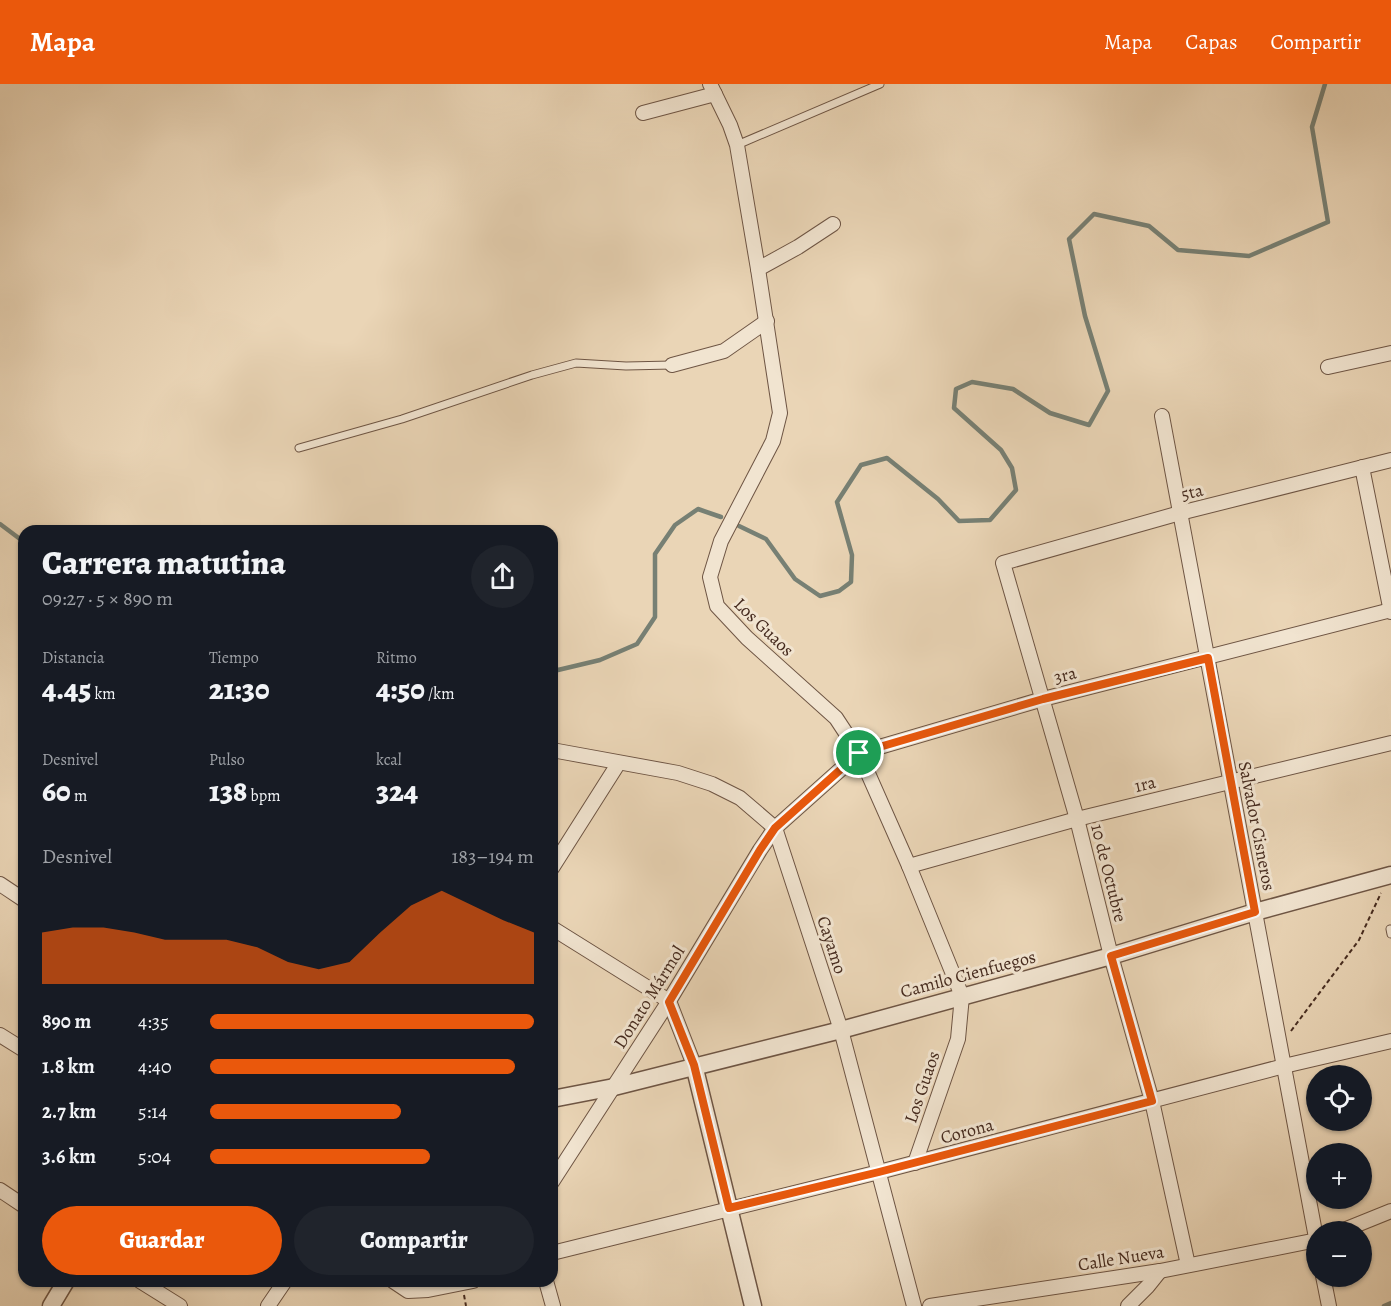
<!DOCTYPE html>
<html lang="es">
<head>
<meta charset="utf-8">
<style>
	:root { --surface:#171b24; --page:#20242c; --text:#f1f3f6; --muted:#9ea1a6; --accent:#ea580c }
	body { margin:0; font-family:Alegreya,serif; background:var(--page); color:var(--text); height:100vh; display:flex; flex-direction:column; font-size:22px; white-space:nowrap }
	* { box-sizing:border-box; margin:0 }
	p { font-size:20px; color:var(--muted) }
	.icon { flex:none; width:33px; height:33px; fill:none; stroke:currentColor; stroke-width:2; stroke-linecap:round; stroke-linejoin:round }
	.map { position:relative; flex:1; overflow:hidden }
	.drawer { position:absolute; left:18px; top:441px; width:540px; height:762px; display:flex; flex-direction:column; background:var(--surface); border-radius:18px; box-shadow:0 2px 4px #0004 }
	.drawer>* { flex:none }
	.fabs { position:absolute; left:1306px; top:981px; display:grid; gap:12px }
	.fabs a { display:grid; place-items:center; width:66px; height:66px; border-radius:50%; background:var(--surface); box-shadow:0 2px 4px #0004; font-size:30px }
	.pin { position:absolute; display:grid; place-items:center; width:51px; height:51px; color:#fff; margin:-26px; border:3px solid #fff; border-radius:50%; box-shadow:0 2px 6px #0007 }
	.round { display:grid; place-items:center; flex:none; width:63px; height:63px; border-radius:32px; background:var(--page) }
	.headline { display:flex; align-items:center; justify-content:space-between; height:102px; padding:0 24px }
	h1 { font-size:33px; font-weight:800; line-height:45px }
	.figures { display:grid; grid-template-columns:repeat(3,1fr); gap:9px; height:102px; padding:6px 24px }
	.figures div { display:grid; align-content:center }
	.figures b { font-size:30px; font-weight:800 }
	.figures small { font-size:16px; font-weight:400 }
	.figures p { font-size:16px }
	.chart { height:168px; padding:12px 24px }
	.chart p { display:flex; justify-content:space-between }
	.chart svg { width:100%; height:108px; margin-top:6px; fill:var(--accent); opacity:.7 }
	.button { display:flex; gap:12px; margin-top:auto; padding:12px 24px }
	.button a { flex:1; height:69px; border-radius:36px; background:var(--accent); color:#fff; font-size:24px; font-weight:800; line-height:69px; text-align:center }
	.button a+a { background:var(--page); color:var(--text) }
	ul { padding:0 24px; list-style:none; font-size:20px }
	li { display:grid; grid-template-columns:96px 72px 1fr; align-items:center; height:45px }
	li i { height:15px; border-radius:8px; background:var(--accent) }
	header { display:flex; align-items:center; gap:36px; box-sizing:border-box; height:84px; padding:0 30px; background:var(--accent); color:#fff }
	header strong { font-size:28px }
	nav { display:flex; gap:33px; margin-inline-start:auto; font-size:21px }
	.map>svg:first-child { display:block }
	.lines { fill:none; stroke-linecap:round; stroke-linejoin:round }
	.stream { stroke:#778074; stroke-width:4.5 }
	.service-casing { stroke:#6e5544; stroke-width:9 }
	.minor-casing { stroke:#6e5544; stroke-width:16 }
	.tertiary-casing { stroke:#6e5544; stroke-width:19 }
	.path { stroke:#452a1e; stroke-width:2; stroke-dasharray:4.5 3; stroke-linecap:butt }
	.service { stroke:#f1e4d0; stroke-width:7 }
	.minor { stroke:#f1e4d0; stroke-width:14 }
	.tertiary { stroke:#f1e4d0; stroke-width:16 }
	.route-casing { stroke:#fff; stroke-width:12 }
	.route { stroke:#ea580c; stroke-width:8 }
	.labels { text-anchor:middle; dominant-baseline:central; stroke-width:6; stroke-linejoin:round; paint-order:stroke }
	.street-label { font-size:18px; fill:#452a1e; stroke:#f1e4d0 }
</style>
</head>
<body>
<header>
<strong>Mapa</strong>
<nav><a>Mapa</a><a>Capas</a><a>Compartir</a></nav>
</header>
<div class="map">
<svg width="1391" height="1222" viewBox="0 0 1391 1222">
	<rect width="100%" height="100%" fill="#ead5b6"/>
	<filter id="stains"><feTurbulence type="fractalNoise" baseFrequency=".00333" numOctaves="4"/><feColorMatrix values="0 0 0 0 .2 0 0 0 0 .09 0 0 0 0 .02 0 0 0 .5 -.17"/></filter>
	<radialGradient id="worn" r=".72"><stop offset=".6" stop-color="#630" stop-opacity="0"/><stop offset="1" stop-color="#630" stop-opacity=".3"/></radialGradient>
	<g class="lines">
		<!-- stream -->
		<g class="stream">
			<path d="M 0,440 L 24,458"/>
			<path d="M 739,442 L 766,455 L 795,495 L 820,512 L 839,507 L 851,498 L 852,471 L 837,418 L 861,381 L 887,374 L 938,415 L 959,437 L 990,436 L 1016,406 L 1012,384 L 1001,366 L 954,324 L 956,305 L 972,298 L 1013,305 L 1050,329 L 1089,341 L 1108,307 L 1085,232 L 1069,155 L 1094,130 L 1149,142 L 1178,166 L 1249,172 L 1328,138 L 1312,43 L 1325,0"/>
			<path d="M 552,582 L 558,586 L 600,576 L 637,560 L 655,533 L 655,470 L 675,441 L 698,425 L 721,433"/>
			<path d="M 1384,1222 L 1391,1219"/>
		</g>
		<!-- service casing -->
		<g class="service-casing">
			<g id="service">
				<path d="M 737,61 L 880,0"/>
				<path d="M 299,364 L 402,335 L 532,291 L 576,279 L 626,282 L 672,281"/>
				<path d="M 1390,845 L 1391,850"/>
			</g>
		</g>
		<!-- minor casing -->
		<g class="minor-casing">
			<g id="minor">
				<path d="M 710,0 L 730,41 L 737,61 L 758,185 L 780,329 L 773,357 L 721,457 L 710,493 L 717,522 L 747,554 L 836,634 L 859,669 L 909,782 L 962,912 L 958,955 L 915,1079"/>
				<path d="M 643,29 L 715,10"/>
				<path d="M 758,185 L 798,163 L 833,140"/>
				<path d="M 672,281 L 724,267 L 767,237"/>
				<path d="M 1328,283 L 1391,269"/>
				<path d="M 1162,332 L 1317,1159"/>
				<path d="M 1362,383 L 1391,528"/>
				<path d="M 552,666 L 678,689 L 712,700 L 740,714 L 775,744 L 841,946 L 914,1222"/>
				<path d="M 909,782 L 1077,735 L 1391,659"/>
				<path d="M 552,784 L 618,680"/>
				<path d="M 0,800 L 24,816"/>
				<path d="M 552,844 L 669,917 L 694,981"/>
				<path d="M 0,951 L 24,966"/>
				<path d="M 552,1098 L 669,917 L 760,766 L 775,744 L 859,669 L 1043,615 L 1391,526"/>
				<path d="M 0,1106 L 24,1122"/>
				<path d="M 1339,1148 L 1391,1127"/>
				<path d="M 552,1169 L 879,1088 L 1284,982 L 1391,957"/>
				<path d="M 1188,1181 L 1152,1017 L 1111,872 L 1077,735 L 1003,479 L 1180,429 L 1391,376"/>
				<path d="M 1323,1192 L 1329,1222"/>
				<path d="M 140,1197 L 180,1222"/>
				<path d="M 393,1197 L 408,1207 L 428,1206 L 473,1197"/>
				<path d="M 546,1197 L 553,1222"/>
				<path d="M 268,1222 L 285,1197"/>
				<path d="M 930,1222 L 1160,1187 L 1317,1156"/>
				<path d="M 1128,1222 L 1148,1202 L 1160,1187"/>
			</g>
		</g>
		<!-- tertiary casing -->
		<g class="tertiary-casing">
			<g id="tertiary">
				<path d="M 694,981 L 753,1222"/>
				<path d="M 552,1015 L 614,1003 L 841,946 L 1111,872 L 1255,828 L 1391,791"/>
				<path d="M 51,1222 L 66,1197"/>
			</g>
		</g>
		<!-- path -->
		<g class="path">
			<path d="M 1291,947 L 1359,856 L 1381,809"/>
			<path d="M 464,1211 L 466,1222"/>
		</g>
		<!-- service -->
		<use href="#service" class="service"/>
		<!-- minor -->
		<use href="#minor" class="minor"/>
		<!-- tertiary -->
		<use href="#tertiary" class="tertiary"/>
	</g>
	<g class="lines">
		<!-- route casing -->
		<g class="route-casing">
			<path id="route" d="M 1208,574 L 1255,828 L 1111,872 L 1152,1017 L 879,1088 L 729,1124 L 694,981 L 669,918 L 760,766 L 775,744 L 859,669 L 1043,615 Z"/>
		</g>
		<!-- route -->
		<use href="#route" class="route"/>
	</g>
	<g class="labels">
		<!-- street labels -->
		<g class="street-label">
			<text transform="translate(1192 408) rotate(-14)">5ta</text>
			<text transform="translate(764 543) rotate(44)">Los Guaos</text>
			<text transform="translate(1065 591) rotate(-14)">3ra</text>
			<text transform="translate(1145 700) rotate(-13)">1ra</text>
			<text transform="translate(1257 742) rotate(79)">Salvador Cisneros</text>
			<text transform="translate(1109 789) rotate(76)">10 de Octubre</text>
			<text transform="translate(832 861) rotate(72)">Cayamo</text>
			<text transform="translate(968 890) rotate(-15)">Camilo Cienfuegos</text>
			<text transform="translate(649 913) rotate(-58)">Donato Mármol</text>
			<text transform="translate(922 1003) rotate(-71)">Los Guaos</text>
			<text transform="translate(967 1047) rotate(-15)">Corona</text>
			<text transform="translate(1121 1174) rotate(-9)">Calle Nueva</text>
		</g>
	</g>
	<rect width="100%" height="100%" filter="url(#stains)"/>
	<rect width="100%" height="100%" fill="url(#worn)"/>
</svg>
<div class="fabs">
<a><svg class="icon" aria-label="locate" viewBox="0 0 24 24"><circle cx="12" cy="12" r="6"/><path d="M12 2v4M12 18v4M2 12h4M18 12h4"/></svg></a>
<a>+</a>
<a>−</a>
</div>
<div class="pin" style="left:859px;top:669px;background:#1e9e55"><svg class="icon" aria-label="arrive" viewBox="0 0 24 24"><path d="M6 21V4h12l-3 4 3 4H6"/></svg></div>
<section class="drawer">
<div class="headline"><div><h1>Carrera matutina</h1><p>09:27 · 5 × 890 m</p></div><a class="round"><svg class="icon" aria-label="share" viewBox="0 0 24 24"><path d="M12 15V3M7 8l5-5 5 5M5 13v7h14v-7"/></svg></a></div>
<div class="figures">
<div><p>Distancia</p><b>4.45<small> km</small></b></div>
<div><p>Tiempo</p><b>21:30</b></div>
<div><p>Ritmo</p><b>4:50<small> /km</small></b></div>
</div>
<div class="figures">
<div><p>Desnivel</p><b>60<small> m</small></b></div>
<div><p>Pulso</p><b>138<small> bpm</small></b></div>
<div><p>kcal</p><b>324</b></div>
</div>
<div class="chart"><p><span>Desnivel</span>183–194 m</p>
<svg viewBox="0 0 160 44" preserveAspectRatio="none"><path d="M0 44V23L10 21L20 21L30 23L40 26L50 26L60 26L70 29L80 35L90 38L100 35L110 23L120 12L130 6L140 12L150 18L160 23V44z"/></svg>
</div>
<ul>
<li><b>890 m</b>4:35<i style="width:100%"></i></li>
<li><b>1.8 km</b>4:40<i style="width:94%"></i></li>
<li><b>2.7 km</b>5:14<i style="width:59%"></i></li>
<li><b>3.6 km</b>5:04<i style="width:68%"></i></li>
</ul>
<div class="button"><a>Guardar</a><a>Compartir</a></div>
</section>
</div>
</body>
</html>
